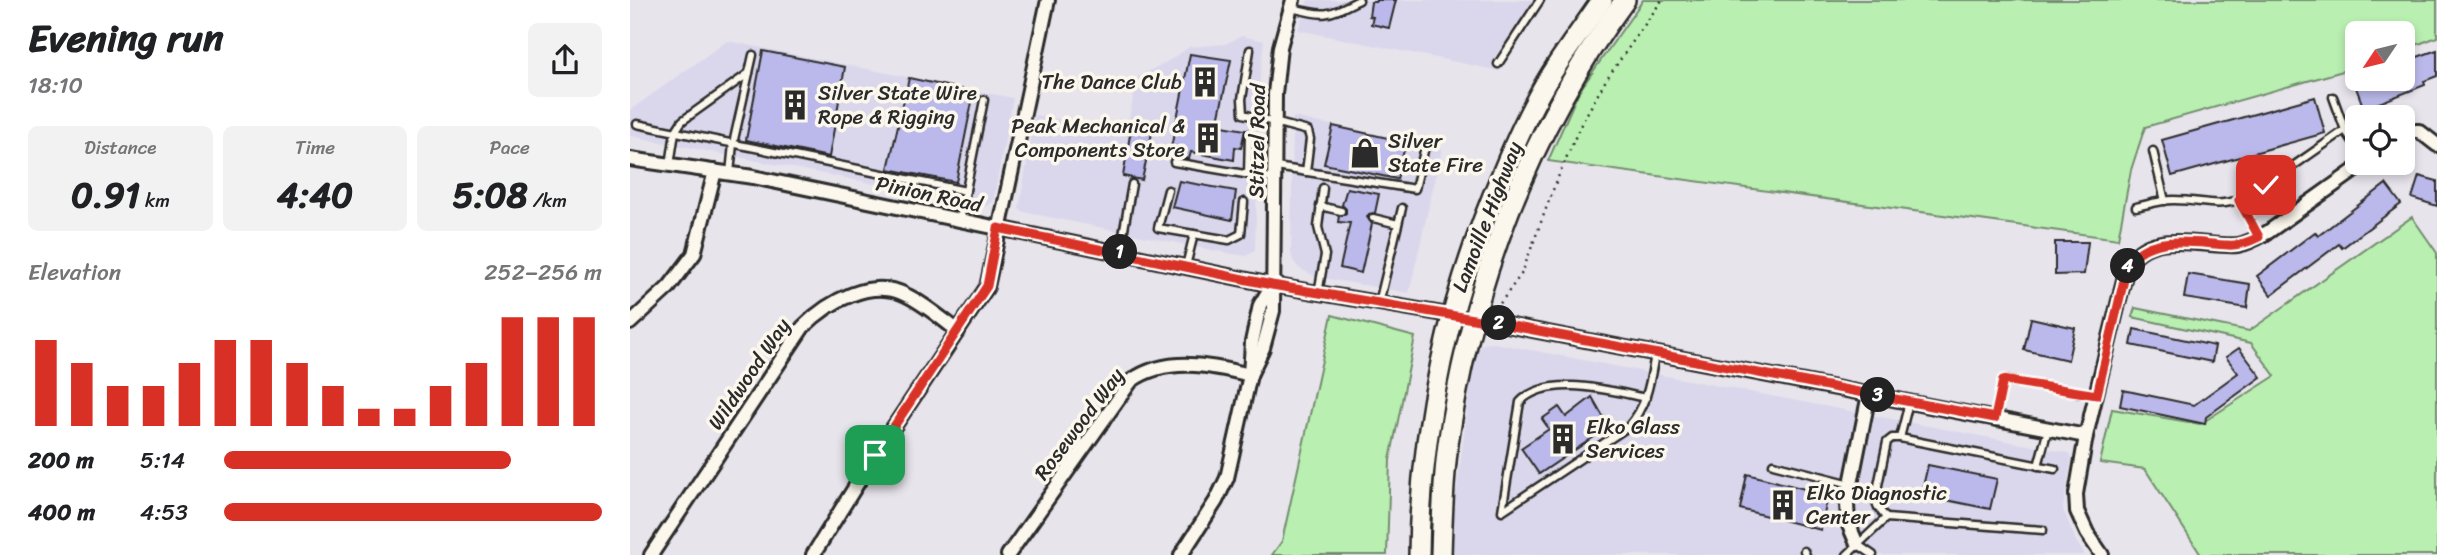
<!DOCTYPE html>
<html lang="en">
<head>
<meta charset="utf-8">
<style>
	:root { --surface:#fff; --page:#f2f2f2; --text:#202124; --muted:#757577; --accent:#d93025 }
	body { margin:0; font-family:Sriracha,sans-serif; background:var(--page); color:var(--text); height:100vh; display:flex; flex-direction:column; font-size:26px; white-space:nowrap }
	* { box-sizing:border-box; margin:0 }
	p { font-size:23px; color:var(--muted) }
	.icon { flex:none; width:38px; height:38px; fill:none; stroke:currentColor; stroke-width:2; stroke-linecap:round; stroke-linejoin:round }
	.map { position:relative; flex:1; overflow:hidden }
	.sheet { display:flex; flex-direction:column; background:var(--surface); width:630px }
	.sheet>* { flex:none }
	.needle { width:46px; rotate:235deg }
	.tools { position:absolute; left:1715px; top:21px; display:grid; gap:14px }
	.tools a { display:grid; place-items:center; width:70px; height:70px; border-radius:10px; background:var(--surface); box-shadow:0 4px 10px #0003; font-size:35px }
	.pin { position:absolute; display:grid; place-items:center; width:60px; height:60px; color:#fff; margin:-30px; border-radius:14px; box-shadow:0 4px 10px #0006 }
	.km { position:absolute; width:35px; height:35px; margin:-18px; border-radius:50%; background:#222; color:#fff; font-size:19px; line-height:35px; text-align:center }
	.round { display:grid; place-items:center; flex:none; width:74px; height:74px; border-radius:10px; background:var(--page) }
	.summary { display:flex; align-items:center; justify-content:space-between; height:119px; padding:0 28px }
	h1 { font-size:38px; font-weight:700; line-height:52px }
	.figures { display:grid; grid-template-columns:repeat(3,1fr); gap:10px; height:119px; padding:7px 28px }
	.figures div { display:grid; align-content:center; border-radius:10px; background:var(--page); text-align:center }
	.figures b { font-size:35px; font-weight:700 }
	.figures small { font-size:19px; font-weight:400 }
	.figures p { font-size:19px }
	.chart { height:196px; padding:14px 28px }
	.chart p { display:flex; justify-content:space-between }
	.chart svg { width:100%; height:126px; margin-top:7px; stroke:var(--accent); stroke-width:6 }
	ul { padding:0 28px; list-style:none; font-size:23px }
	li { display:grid; grid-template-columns:112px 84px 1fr; align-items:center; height:52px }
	li i { height:18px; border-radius:9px; background:var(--accent) }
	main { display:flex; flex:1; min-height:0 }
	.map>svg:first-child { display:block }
	.built { fill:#dad7ec }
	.green { fill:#b9efb1; stroke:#728d6e; stroke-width:2 }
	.building { fill:#bbb9eb; stroke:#2b2b2b; stroke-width:2 }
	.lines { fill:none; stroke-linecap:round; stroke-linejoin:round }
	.lane-casing { stroke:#2b2b2b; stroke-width:11 }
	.street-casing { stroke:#2b2b2b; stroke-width:18 }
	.primary-casing { stroke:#2b2b2b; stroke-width:24 }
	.path { stroke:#2b2b2b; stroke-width:2.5; stroke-dasharray:2 5; stroke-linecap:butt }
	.lane { stroke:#fbf7ec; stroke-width:6 }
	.street { stroke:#fbf7ec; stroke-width:12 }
	.primary { stroke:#fbf7ec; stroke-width:19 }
	.route-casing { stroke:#fff; stroke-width:14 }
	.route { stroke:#d93025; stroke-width:9 }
	.labels { text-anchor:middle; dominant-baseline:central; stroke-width:7; stroke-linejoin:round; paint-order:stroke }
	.poi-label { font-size:21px; fill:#2b2b2b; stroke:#fbf7ec; text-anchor:start }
	.street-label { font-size:21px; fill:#2b2b2b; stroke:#fbf7ec }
</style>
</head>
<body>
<main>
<section class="sheet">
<div class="summary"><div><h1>Evening run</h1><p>18:10</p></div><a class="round"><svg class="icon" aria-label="share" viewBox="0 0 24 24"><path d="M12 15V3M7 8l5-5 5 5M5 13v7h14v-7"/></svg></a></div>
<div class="figures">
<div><p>Distance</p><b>0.91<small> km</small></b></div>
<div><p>Time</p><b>4:40</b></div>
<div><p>Pace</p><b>5:08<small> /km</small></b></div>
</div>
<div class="chart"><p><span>Elevation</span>252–256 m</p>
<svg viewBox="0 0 160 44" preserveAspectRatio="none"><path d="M5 44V14M15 44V22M25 44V30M35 44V30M45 44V22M55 44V14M65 44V14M75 44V22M85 44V30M95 44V38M105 44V38M115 44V30M125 44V22M135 44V6M145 44V6M155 44V6"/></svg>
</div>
<ul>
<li><b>200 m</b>5:14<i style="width:76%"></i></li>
<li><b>400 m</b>4:53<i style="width:100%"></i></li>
</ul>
</section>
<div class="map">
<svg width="1807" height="555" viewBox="0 0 1807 555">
	<rect width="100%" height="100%" fill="#e8e4ec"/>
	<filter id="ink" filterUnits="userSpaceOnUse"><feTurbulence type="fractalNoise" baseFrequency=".0143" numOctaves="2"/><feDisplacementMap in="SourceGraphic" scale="14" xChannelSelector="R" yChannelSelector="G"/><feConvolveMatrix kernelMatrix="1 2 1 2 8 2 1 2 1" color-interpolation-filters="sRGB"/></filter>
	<g filter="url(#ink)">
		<!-- built -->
		<g class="built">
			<path d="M 678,0 L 917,0 L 870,71 L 668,30 Z"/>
			<path d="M 612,36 L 634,41 L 630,77 L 625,251 L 616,256 L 596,253 L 394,212 L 389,209 L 405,115 L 496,131 L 508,77 L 542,59 L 559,47 L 595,44 Z"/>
			<path d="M 97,41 L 383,98 L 363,202 L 357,206 L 0,136 L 0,110 Z"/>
			<path d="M 663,117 L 812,149 L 779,293 L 687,277 L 670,269 L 663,261 L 661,253 Z"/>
			<path d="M 864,343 L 1439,453 L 1442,457 L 1433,509 L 1447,543 L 1455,555 L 822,555 L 823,518 L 845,351 L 853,344 Z"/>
		</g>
		<!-- green -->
		<g class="green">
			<path d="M 1013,0 L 1807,0 L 1807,37 L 1773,50 L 1773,33 L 1727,33 L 1727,67 L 1515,127 L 1501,170 L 1488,239 L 918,161 L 948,93 Z"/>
			<path d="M 1782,217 L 1807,253 L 1807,555 L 1571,555 L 1515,469 L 1470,463 L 1482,409 L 1570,424 L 1645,376 L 1621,343 L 1502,317 L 1505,308 L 1619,331 Z"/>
			<path d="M 702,315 L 785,337 L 760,460 L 757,555 L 642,555 L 652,541 Z"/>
		</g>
		<!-- building -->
		<g class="building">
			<path d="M 746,0 L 766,0 L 759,28 L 741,24 L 743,17 L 739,16 L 741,2 L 746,2 Z"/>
			<path d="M 1807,50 L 1807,76 L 1794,81 L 1795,85 L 1734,109 L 1724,82 L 1732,79 L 1773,79 L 1773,62 Z"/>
			<path d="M 133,51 L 215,67 L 199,157 L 116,140 Z"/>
			<path d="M 560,54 L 601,60 L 587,125 L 615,130 L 611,148 L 605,147 L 604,160 L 561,152 L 559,159 L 544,156 L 546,149 L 541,148 Z"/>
			<path d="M 279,78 L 344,92 L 326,182 L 258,169 Z"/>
			<path d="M 1685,97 L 1695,133 L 1542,176 L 1532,140 Z"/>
			<path d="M 703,126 L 776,142 L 767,179 L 694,164 Z"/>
			<path d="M 501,129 L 522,133 L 512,180 L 493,176 Z"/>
			<path d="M 1789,176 L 1807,181 L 1807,206 L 1782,198 Z"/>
			<path d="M 549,181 L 606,191 L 602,220 L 542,207 Z"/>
			<path d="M 1756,184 L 1771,204 L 1712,248 L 1709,244 L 1641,295 L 1627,276 L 1685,232 L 1688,236 Z"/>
			<path d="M 717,188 L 749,194 L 745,213 L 739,214 L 737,217 L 742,224 L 731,273 L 710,268 L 720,223 L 708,222 L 709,216 L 716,213 L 716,209 L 712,205 Z"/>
			<path d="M 1425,242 L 1458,242 L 1454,274 L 1425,275 Z"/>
			<path d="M 1558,274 L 1620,284 L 1617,308 L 1554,298 Z"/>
			<path d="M 1401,318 L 1445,328 L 1438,360 L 1394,350 Z"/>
			<path d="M 1504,329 L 1585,346 L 1582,362 L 1501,345 Z"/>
			<path d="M 1609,348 L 1631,377 L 1576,417 L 1575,424 L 1490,406 L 1493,390 L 1564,405 L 1608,373 L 1596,357 Z"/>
			<path d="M 962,397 L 979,427 L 909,474 L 891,448 L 919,429 L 912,419 L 929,407 L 936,417 Z"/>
			<path d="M 1298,465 L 1367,479 L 1360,509 L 1291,495 Z"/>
			<path d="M 1117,474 L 1198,495 L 1191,530 L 1110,509 Z"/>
		</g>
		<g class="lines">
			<!-- lane casing -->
			<g class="lane-casing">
				<g id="lane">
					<path d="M 662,8 C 697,17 697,16 729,0"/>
					<path d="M 620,50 L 612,99 L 613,114 L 678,131 L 680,139 L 676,172"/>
					<path d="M 868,64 L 910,0"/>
					<path d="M 1703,97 L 1715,130 L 1727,147"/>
					<path d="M 7,124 L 336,191"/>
					<path d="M 1523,151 L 1535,201"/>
					<path d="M 544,162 L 644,179"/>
					<path d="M 40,165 L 45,132 L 52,121 L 119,73"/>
					<path d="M 646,167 L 785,189 L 794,151"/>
					<path d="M 100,173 L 103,144 L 123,55"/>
					<path d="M 618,175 L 619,134"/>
					<path d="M 538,190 L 528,228 L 599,240 L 611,234 L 614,202"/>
					<path d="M 1609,200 L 1629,237"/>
					<path d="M 690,206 L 711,211"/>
					<path d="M 1506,207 C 1519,204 1531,200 1544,200 C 1578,200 1584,210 1620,196 L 1715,130"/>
					<path d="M 743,218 L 768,224"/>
					<path d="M 330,220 L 354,100"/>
					<path d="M 490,252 L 502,184"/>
					<path d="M 556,266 L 564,234"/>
					<path d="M 688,293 L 695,255 L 688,227 L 693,188"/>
					<path d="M 749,303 L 772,208"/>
					<path d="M 1016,398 C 981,391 918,373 890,402 L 872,511 L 998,427 C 1018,404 1020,382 1025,354"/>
					<path d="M 1365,418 L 1373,380 L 1465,395"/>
					<path d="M 1270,438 L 1279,402"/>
					<path d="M 1143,464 L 1221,484"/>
					<path d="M 1408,466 L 1418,429"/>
					<path d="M 1256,518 L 1247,506 L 1246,495 L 1257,442 L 1262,438 L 1270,438 L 1425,469"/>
					<path d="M 1227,544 L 1243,555"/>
					<path d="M 1174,551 L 1176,555"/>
					<path d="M 1217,555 L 1256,518 L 1413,530"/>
				</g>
			</g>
			<!-- street casing -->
			<g class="street-casing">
				<g id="street">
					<path d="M 1773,136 L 1781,131 L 1789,131 L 1807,145"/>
					<path d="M 0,159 L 123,177 L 642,285 L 861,322 L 1456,436"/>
					<path d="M 0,323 L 39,287 L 64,254 L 85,171"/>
					<path d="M 620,375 L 633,348 L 643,311 L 645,94 L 650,47 L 663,0"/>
					<path d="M 1227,544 L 1218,523 L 1217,504 L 1239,394"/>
					<path d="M 21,555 L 173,327 C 198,302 242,276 278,296 C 296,305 312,319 328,331"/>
					<path d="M 183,555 L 245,455 L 357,287 L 418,0"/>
					<path d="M 378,555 L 501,381 C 536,356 581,365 620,375"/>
					<path d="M 551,555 L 586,501 L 597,478 L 620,375 L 622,342 L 630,305 L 642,285"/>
					<path d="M 1472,555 L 1457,533 L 1447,511 L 1446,494 L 1456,436 L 1497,267 C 1518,226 1573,248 1608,245 C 1619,243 1629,237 1638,232 L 1735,163"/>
				</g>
			</g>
			<!-- primary casing -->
			<g class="primary-casing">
				<g id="primary">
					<path d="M 789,555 C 790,425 820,294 872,174 C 886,140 901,106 921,74 C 937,49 955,25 972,0"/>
					<path d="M 811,555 C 812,518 813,481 818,444 C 841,285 899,130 995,0"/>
				</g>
			</g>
			<!-- path -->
			<path class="path" d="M 866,309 L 892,273 L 926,182 L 950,126 L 976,80 L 1032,0"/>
			<!-- lane -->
			<use href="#lane" class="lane"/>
			<!-- street -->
			<use href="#street" class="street"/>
			<!-- primary -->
			<use href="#primary" class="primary"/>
		</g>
	</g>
	<g class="lines" filter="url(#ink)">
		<!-- route casing -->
		<g class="route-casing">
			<path id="route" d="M 245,455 L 357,286 L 368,228 L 642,285 L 861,322 L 1365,418 L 1373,380 L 1467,395 L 1497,267 C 1515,231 1566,244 1598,245 C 1609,246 1619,242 1629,237 L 1609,200 L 1620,196 L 1636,185"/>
		</g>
		<!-- route -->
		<use href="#route" class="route"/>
	</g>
	<!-- icons -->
	<defs>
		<g id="building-bare" transform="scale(2.415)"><path d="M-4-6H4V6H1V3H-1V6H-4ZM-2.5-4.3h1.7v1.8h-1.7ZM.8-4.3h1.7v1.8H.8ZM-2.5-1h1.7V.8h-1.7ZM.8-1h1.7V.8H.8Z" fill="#2b2b2b" stroke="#fbf7ec" stroke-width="2.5" paint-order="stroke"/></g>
		<g id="shop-bare" transform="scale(2.415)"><path d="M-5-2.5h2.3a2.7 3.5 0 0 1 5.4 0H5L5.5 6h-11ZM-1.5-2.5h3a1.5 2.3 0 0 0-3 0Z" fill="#2b2b2b" stroke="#fbf7ec" stroke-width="2.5" paint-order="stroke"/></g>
	</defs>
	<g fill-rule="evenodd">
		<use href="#building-bare" x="575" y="82"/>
		<use href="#building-bare" x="165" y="105"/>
		<use href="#building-bare" x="578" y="138"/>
		<use href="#shop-bare" x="735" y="153"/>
		<use href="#building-bare" x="933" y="439"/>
		<use href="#building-bare" x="1153" y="505"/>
	</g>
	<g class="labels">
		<!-- poi labels -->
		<g class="poi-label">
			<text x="552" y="82" text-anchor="end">The Dance Club</text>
			<text x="188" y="93">Silver State Wire<tspan x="188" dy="24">Rope &amp; Rigging</tspan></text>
			<text x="555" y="126" text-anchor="end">Peak Mechanical &amp;<tspan x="555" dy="24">Components Store</tspan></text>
			<text x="758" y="141">Silver<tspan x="758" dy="24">State Fire</tspan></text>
			<text x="956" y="427">Elko Glass<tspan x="956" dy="24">Services</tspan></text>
			<text x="1176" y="493">Elko Diagnostic<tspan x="1176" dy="24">Center</tspan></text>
		</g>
		<!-- street labels -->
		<g class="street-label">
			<text transform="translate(627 141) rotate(-89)">Stitzel Road</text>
			<text transform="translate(299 194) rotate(12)">Pinion Road</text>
			<text transform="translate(857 217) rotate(-69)">Lamoille Highway</text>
			<text transform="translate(119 374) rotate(-56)">Wildwood Way</text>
			<text transform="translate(449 424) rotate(-53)">Rosewood Way</text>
		</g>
	</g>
</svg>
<div class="tools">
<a><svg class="needle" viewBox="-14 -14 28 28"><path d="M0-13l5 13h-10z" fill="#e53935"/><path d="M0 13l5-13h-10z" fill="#757577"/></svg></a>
<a><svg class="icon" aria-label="locate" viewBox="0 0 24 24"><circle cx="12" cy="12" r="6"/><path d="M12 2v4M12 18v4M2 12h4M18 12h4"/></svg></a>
</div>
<div class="pin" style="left:245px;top:455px;background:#1e9e55"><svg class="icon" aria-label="arrive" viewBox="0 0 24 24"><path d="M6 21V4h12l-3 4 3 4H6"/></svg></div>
<div class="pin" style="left:1636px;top:185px;background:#d93025"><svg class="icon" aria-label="check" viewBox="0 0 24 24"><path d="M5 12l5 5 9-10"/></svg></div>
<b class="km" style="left:490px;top:252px">1</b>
<b class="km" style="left:869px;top:323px">2</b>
<b class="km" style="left:1248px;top:395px">3</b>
<b class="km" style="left:1498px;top:266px">4</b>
</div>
</main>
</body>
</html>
